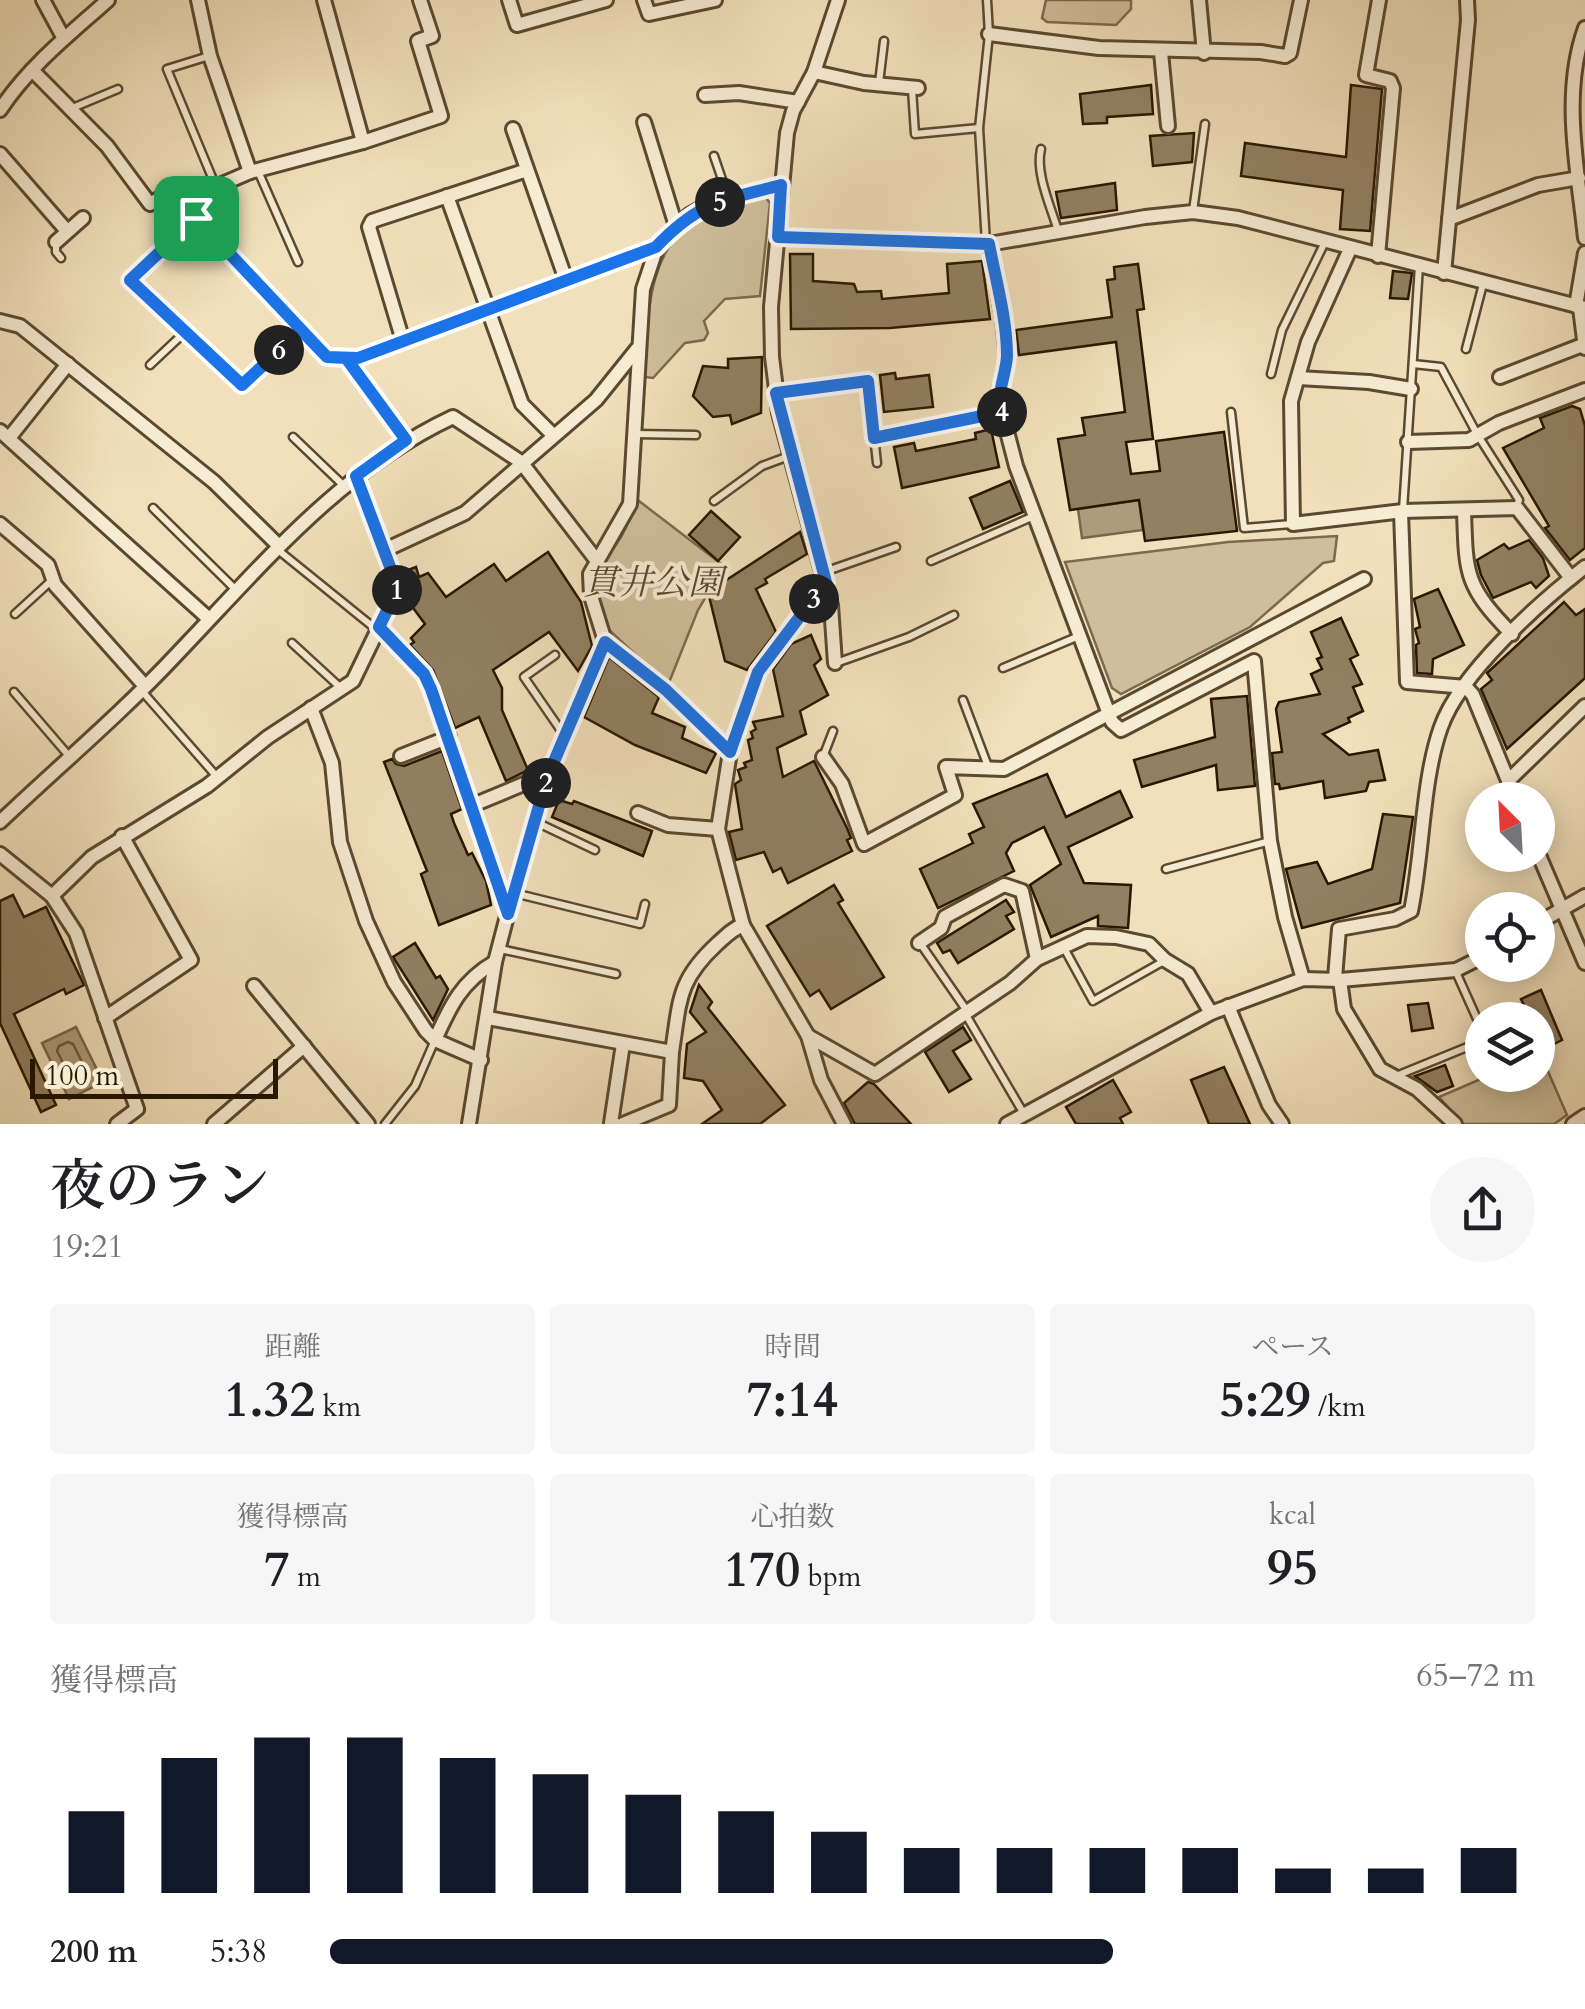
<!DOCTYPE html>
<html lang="ja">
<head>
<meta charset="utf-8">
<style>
	:root { --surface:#fff; --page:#f6f6f6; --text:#202124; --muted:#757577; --accent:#111827 }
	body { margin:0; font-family:Cardo,"Noto Serif JP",serif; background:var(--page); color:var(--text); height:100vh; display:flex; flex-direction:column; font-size:38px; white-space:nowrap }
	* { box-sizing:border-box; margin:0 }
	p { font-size:32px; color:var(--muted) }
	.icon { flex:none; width:55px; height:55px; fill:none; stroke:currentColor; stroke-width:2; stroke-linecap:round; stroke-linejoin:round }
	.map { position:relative; height:1124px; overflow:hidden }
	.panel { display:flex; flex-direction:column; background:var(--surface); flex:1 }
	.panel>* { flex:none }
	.needle { width:65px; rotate:336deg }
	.buttons { position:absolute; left:1465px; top:782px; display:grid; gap:20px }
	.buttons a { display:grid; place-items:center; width:90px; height:90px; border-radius:50%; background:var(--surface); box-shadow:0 5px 25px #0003; font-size:50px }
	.scale { position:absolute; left:30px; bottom:25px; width:248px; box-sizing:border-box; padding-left:10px; border:5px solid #291700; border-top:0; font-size:28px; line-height:35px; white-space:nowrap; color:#291700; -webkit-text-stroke:8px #f6ebd3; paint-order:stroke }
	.pin { position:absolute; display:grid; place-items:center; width:85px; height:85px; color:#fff; margin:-42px; border-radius:20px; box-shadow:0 5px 15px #0006 }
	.km { position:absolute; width:50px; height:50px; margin:-25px; border-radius:50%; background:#222; color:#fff; font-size:28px; line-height:50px; text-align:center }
	.round { display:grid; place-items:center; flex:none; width:105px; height:105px; border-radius:52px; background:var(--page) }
	.summary { display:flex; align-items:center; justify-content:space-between; height:170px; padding:0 50px }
	h1 { font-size:55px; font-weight:600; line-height:75px }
	.stats { display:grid; grid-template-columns:repeat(3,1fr); gap:15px; height:170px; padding:10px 50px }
	.stats div { display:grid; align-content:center; border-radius:10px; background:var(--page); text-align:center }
	.stats b { font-size:50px; font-weight:600 }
	.stats small { font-size:28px; font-weight:400 }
	.stats p { font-size:28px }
	.chart { height:280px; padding:20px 50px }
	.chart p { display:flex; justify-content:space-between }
	.chart svg { width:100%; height:180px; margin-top:10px; stroke:var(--accent); stroke-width:6 }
	ul { padding:0 50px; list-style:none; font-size:32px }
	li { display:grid; grid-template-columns:160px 120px 1fr; align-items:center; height:75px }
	li i { height:25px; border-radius:12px; background:var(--accent) }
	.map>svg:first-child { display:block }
	.green { fill:#cfbe9b; stroke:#7c6a4e; stroke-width:2.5 }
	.water { fill:#ad9c7b; stroke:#78674a; stroke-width:2.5 }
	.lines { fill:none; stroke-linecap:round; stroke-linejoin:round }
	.shore { stroke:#6b5a3e; stroke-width:2.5 }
	.building { fill:#918061; stroke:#291700; stroke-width:2.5 }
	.lane-casing { stroke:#5b492f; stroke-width:11 }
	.street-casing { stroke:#5b492f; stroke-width:18 }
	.lane { stroke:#f6ebd3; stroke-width:6 }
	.street { stroke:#f6ebd3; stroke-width:12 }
	.route-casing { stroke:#fff; stroke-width:20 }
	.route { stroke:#1a73e8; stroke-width:12 }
	.labels { text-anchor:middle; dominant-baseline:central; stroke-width:8; stroke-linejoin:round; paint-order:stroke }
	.park-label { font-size:35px; font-style:italic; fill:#5b492e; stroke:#f6ebd3 }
</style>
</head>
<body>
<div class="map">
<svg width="1585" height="1124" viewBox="0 0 1585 1124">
	<rect width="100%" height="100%" fill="#f1e0bb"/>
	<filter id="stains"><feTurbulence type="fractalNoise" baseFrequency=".002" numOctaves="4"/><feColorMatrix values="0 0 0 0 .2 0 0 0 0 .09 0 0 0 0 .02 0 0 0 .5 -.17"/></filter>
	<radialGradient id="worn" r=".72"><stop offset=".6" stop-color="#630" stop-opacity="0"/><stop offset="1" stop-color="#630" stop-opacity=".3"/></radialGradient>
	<!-- green -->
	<g class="green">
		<path d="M 1046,0 L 1131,0 L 1131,9 L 1116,25 L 1047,22 L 1042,18 Z"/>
		<path d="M 765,197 L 770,203 L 760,296 L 725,299 L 704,321 L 708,333 L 704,340 L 685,343 L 653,378 L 645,377 C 647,317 646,238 711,211 C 728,205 748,202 765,197 Z"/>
		<path d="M 639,501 L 724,566 L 698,610 L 668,685 L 608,629 L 597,595 L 597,573 L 621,537 Z"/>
		<path d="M 1337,536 L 1334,561 L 1323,563 L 1250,627 L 1121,694 L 1112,688 L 1065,562 L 1228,542 Z"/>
		<path d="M 1540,1053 L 1567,1115 L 1554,1124 L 1463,1124 L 1439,1097 L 1490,1075 L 1538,1075 Z"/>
	</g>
	<!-- water -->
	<g class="water">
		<path d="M 1139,500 L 1143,530 L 1082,538 L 1078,509 Z"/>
		<path d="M 76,1027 L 103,1082 L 69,1099 L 42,1043 Z"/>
	</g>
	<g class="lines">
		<!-- shore -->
		<path class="shore" d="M 68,1042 L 73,1044 L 88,1074 L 86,1079 L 77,1083 L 72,1081 L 57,1051 L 59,1046 Z"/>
	</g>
	<!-- building -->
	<g class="building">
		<path d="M 1151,85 L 1153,114 L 1107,117 L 1107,123 L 1083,124 L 1080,94 Z"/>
		<path d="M 1351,85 L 1382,89 L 1370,231 L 1340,229 L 1343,190 L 1241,176 L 1245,143 L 1346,157 Z"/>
		<path d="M 1194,133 L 1192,162 L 1153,166 L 1150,136 Z"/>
		<path d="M 1115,183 L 1117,210 L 1061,218 L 1056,192 Z"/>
		<path d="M 790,254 L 813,254 L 813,281 L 854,284 L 857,292 L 881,291 L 882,299 L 949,293 L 947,264 L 982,261 L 990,319 L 890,328 L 791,329 Z"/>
		<path d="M 1138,264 L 1144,309 L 1137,310 L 1153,439 L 1126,442 L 1131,474 L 1160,471 L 1156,441 L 1224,432 L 1237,531 L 1145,541 L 1139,500 L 1070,510 L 1058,439 L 1085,435 L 1082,418 L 1125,412 L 1116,342 L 1019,355 L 1016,330 L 1112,317 L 1107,280 L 1115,279 L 1114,267 Z"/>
		<path d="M 1393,271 L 1412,273 L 1408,299 L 1390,298 Z"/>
		<path d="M 762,357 L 761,413 L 732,424 L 730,415 L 713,417 L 693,396 L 703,366 L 728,368 L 728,359 Z"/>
		<path d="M 895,373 L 896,379 L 929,375 L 933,407 L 884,412 L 880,375 Z"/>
		<path d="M 1572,406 L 1580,409 L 1585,426 L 1585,548 L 1570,560 L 1545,528 L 1549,526 L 1503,448 L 1544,428 L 1540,418 Z"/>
		<path d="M 991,429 L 999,467 L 902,488 L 894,447 L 914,443 L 916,451 L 976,439 L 975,433 Z"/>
		<path d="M 1010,481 L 1023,512 L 983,529 L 970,498 Z"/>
		<path d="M 711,511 L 740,537 L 718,561 L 689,535 Z"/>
		<path d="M 800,532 L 807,554 L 765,579 L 767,583 L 756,589 L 776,632 L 747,670 L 725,661 L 708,592 Z"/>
		<path d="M 1529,540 L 1543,558 L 1549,576 L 1536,588 L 1531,582 L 1493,598 L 1481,575 L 1477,560 L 1504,544 L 1509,549 Z"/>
		<path d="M 548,552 L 581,602 L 592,646 L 578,671 L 549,632 L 493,670 L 502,688 L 502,710 L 528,770 L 506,781 L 479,717 L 455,728 L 433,670 L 410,645 L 414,642 L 411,638 L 425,624 L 405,597 L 408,588 L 403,572 L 416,567 L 419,577 L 428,573 L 446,597 L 494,564 L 506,581 Z"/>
		<path d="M 1438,589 L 1464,645 L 1433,659 L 1432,674 L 1417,673 L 1416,645 L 1419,643 L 1415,629 L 1420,627 L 1414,599 Z"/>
		<path d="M 1564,602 L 1576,615 L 1585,609 L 1585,678 L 1507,749 L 1481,689 L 1492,680 L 1487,673 Z"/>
		<path d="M 1341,618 L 1358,655 L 1350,659 L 1362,684 L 1353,687 L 1363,711 L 1348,718 L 1350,722 L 1323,734 L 1349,755 L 1378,750 L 1385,780 L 1369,782 L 1366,791 L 1325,798 L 1323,781 L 1280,789 L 1279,784 L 1275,784 L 1272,753 L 1282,752 L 1276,709 L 1279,702 L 1320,694 L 1311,674 L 1322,669 L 1317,659 L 1322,657 L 1311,632 Z"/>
		<path d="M 811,635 L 821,659 L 814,665 L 828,695 L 800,711 L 806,734 L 777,748 L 783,777 L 814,761 L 847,828 L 851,838 L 847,840 L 852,851 L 788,883 L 781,868 L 773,872 L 764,852 L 736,860 L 729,832 L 742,829 L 735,784 L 741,780 L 738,770 L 746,767 L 744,763 L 752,760 L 748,740 L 753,738 L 751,732 L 756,729 L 753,722 L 783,716 L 773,669 L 791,644 Z"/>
		<path d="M 609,657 L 659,697 L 652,713 L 685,727 L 682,738 L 716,753 L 706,773 L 635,745 L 584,717 Z"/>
		<path d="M 1247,696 L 1255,786 L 1218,790 L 1216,765 L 1142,787 L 1134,760 L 1215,737 L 1211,699 Z"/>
		<path d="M 442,751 L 462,809 L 451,814 L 454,823 L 468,855 L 472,853 L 486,881 L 491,905 L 439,925 L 421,874 L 427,871 L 384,762 L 392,759 L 396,764 L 404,766 Z"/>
		<path d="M 1047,774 L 1066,817 L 1120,791 L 1132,817 L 1068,847 L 1084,883 L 1131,885 L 1128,928 L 1098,926 L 1098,916 L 1051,937 L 1030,885 L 1061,864 L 1044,827 L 1012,843 L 1006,853 L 1014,871 L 938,908 L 920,869 L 973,843 L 969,834 L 984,827 L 973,804 Z"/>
		<path d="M 559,800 L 572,804 L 574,801 L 652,831 L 643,856 L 552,817 Z"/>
		<path d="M 1383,814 L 1413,817 L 1400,903 L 1302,928 L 1286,869 L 1317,862 L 1328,884 L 1372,869 Z"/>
		<path d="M 834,885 L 843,900 L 838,903 L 884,977 L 831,1009 L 819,990 L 810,996 L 767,926 Z"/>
		<path d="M 13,895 L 24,917 L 46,907 L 84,985 L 66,994 L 64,989 L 14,1014 L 56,1105 L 41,1112 L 0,1023 L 0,901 Z"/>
		<path d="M 1006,900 L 1014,912 L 1006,916 L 1014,929 L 958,963 L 950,950 L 943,953 L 937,943 Z"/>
		<path d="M 415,943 L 436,978 L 440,976 L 448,989 L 433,1020 L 393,957 Z"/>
		<path d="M 699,985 L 712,1002 L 708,1008 L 785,1105 L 760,1124 L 702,1124 L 722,1110 L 703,1081 L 684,1078 L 687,1044 L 706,1032 L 690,1012 Z"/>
		<path d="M 1541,990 L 1562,1040 L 1544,1049 L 1538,1035 L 1538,1020 L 1531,1020 L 1521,999 Z"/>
		<path d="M 1428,1003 L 1433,1028 L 1412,1031 L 1408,1005 Z"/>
		<path d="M 963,1027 L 971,1040 L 953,1051 L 971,1079 L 949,1092 L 925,1052 Z"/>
		<path d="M 1445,1065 L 1453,1086 L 1437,1092 L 1415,1076 Z"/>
		<path d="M 1224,1067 L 1250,1124 L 1209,1124 L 1191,1080 Z"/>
		<path d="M 1113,1080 L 1131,1112 L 1120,1118 L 1123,1124 L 1076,1124 L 1066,1107 Z"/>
		<path d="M 868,1082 L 874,1084 L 911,1124 L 855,1124 L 844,1103 Z"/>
	</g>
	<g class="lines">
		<!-- lane casing -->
		<g class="lane-casing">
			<g id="lane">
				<path d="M 209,56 L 167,69 L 216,187"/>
				<path d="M 879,83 L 884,41"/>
				<path d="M 912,89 L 915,134 L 979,128"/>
				<path d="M 70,109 L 118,89"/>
				<path d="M 1041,149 C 1035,173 1051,207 1058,231"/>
				<path d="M 714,156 L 728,197"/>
				<path d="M 258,171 L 298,262"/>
				<path d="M 1193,211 L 1205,124"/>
				<path d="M 56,243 L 56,252 L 61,258"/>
				<path d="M 986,243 L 979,128 L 989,34 L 987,0"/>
				<path d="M 1466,349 L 1483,284"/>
				<path d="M 1413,364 L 1441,367 L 1477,434 L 1519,500 L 1517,506"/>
				<path d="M 150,365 L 185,332"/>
				<path d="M 1271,374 L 1282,330 L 1325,242"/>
				<path d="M 777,393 L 868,381 L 877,463"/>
				<path d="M 1231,412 L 1244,528 L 1292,524"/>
				<path d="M 635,434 L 696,435"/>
				<path d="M 293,437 L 343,485"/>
				<path d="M 874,437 L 1000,412"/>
				<path d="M 714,501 L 762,466 L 789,456"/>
				<path d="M 153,508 L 235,589"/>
				<path d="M 1403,510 L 1419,266"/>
				<path d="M 278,550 L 377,630"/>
				<path d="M 931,561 L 1034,516"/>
				<path d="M 824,572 L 896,547"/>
				<path d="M 15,614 L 51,581"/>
				<path d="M 292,643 L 342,689"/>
				<path d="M 555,655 L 524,677 L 564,735"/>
				<path d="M 836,663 L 909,637 L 954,615"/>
				<path d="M 1003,668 L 1079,636"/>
				<path d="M 141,690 L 218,778"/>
				<path d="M 14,692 L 69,756"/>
				<path d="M 963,700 L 989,769"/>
				<path d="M 823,757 L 833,731"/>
				<path d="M 536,822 L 595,850"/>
				<path d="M 1166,869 L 1270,841"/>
				<path d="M 514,893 L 640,924 L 645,904"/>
				<path d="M 920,943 L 967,1011"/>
				<path d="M 1064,948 L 1093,1001 L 1164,961"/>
				<path d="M 500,949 L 616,974"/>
				<path d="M 1456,972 L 1482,1030"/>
				<path d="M 966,1015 L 1024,1114"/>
				<path d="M 1396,1076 L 1482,1041"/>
				<path d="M 385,1124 L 415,1086 L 435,1040"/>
			</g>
		</g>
		<!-- street casing -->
		<g class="street-casing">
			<g id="street">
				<path d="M 43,0 L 63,37"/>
				<path d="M 198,0 L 210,56 L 250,172"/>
				<path d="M 324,0 L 363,142"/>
				<path d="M 509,0 L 517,25 L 606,0"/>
				<path d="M 644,0 L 649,14 L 715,0"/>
				<path d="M 1199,0 L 1204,53"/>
				<path d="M 1585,28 C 1561,95 1578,170 1585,238"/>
				<path d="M 989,34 L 1099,48 L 1261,52 L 1285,56 L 1290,53 L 1301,0"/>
				<path d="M 1161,52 L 1168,126"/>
				<path d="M 32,70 L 107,146 L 150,204 L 174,190 L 196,218 L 327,357 L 358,358 L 657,247"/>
				<path d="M 814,72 L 864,83 L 918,88"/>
				<path d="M 705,95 L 739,93 L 798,102"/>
				<path d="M 0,110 C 29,66 69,35 108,0"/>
				<path d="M 644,122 L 676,226"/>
				<path d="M 513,129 L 566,280"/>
				<path d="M 0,154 L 67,231"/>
				<path d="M 447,196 L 522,404 L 553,435"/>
				<path d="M 183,201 L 250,172 L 363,142 L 441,116 L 418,41 L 432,36 L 420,0"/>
				<path d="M 196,218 L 130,280 L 242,385 L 301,330"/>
				<path d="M 1449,219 L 1538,185 L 1579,178"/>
				<path d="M 778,237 L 989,244 L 1145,217 L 1193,212 L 1238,218 L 1585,308"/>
				<path d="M 56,242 L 83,218"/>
				<path d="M 989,244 L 1003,318 L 1007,359 L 998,397 L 1016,466 L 1112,722 L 1121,730 L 1254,661 L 1270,841 L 1285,917 L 1303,979"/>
				<path d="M 1350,249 L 1308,342 L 1291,401 L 1293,524 L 1403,511 L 1517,508 L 1571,578"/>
				<path d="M 1378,256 L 1393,88 L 1390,81 L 1366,75 L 1379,0"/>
				<path d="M 1444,273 L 1468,20 L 1467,0"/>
				<path d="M 1576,306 L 1585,253"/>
				<path d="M 1580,308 L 1585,348"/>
				<path d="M 0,321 L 20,326 L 214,482 L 279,546"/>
				<path d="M 403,341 L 369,227 L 372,221 L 527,170"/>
				<path d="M 346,358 L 407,440"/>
				<path d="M 1500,377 L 1585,344"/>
				<path d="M 1298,378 L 1369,382 L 1411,389"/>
				<path d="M 0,431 L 208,618"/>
				<path d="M 9,438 L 68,364"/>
				<path d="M 1408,442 L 1469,440 L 1499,423 L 1585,390"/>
				<path d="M 1464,510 C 1466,575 1465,586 1512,634"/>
				<path d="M 1401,512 L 1407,682 L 1466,687"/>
				<path d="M 0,524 L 48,565 L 55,585 L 144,685"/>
				<path d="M 385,550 L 465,513 L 596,400 L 637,349"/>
				<path d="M 826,582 L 758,672 L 730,752 L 718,829 L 743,925 L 808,1036 L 821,1080 L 844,1124"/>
				<path d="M 379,627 L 424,674 L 431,689 L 508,912"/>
				<path d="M 835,663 L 831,605 L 779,413 L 772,357 L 771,307 L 787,133 L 793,111 L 814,72 L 838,0"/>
				<path d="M 1466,687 L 1473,695 L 1516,800"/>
				<path d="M 311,708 L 332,763 L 340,842 L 366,921 L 394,982 L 426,1031 L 435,1040 L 481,1060"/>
				<path d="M 730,752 L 666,690 L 605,641 L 591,596 L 590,574 L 630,504 L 643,289 L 657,247 L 689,215 L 705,206 L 781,185"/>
				<path d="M 401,756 L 449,737"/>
				<path d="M 823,757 L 842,784 L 864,844 L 955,795 L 946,767 L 1004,769 L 1364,579"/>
				<path d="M 1508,781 L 1585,706"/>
				<path d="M 473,805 L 538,778 L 547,778"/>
				<path d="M 638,813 L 668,825 L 718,829"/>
				<path d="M 0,822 C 59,766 122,713 177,654 C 262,565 340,470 453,417 L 521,462 L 597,561"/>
				<path d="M 1538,853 L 1585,963"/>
				<path d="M 0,854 L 52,896 L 76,933 L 137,1109 L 117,1124"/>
				<path d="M 52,896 L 92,857 L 207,786 L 268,737 L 353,681 L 398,588 L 355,476"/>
				<path d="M 1538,923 L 1585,896"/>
				<path d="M 919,943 L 941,928 L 945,917 L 1004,885 L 1022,891 L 1037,959"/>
				<path d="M 1335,978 L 1339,929 L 1395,919 L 1411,911 C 1423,853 1422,780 1441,727 C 1460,673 1540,602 1585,567"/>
				<path d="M 1340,980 L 1344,1009 L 1380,1069 L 1417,1089 L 1455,1124"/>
				<path d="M 254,986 L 368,1124"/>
				<path d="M 1228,1006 L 1269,1105 L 1282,1124"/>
				<path d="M 105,1018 L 191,960 L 122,836"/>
				<path d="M 488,1018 L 672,1052 C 680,1001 677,981 717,944 C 726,936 732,929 743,925"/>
				<path d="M 808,1036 L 875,1074 L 1010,983 L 1037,959 L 1087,936 L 1116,937 L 1149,944 L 1165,960 L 1188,974 L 1211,1013"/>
				<path d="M 435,1040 C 450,1006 462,981 495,962"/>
				<path d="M 214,1124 L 304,1046"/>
				<path d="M 469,1124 L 495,962 L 513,893 L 547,778 L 605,641"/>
				<path d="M 615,1124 L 611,1123 L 623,1044"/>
				<path d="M 623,1124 L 669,1105 L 672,1052"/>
				<path d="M 1007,1124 L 1211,1013 L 1303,979 L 1340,980 L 1456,970 L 1482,957"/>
				<path d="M 1573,1124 L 1585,1116"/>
			</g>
		</g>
		<!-- lane -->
		<use href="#lane" class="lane"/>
		<!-- street -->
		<use href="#street" class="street"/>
	</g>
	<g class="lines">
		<!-- route casing -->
		<g class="route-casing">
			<path id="route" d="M 196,218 L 327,357 L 346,358 L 406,440 L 356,476 L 398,588 L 379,627 L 424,674 L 431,689 L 508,914 L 547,778 L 605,642 L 666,690 L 730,752 L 758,672 L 826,582 L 776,393 L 868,381 L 874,438 L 1002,412 C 996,391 1006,376 1007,356 C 1007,319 996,281 989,244 L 778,237 L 781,185 C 722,201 700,201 656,247 L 358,358 L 327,357 L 301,330 L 242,385 L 130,280 L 196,218"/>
		</g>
		<!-- route -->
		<use href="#route" class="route"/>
	</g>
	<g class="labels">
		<!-- park labels -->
		<g class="park-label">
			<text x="653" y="583">貫井公園</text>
		</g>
	</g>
	<rect width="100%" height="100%" filter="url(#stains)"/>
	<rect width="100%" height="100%" fill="url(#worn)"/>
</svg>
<div class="buttons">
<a><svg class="needle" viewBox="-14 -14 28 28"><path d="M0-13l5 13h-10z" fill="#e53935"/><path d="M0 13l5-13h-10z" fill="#757577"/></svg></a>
<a><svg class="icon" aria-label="locate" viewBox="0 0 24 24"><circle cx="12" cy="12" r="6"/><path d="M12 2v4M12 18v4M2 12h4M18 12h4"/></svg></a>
<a><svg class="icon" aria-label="layers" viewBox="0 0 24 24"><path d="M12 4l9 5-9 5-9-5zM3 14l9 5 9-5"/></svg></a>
</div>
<div class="scale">100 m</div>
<div class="pin" style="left:196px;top:218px;background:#1e9e55"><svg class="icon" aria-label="arrive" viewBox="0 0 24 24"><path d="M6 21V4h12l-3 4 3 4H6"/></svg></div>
<b class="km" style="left:397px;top:590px">1</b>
<b class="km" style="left:546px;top:783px">2</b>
<b class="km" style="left:814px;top:599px">3</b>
<b class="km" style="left:1002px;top:412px">4</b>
<b class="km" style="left:720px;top:202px">5</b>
<b class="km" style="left:279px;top:350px">6</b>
</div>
<section class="panel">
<div class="summary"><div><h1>夜のラン</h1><p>19:21</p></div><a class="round"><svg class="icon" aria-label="share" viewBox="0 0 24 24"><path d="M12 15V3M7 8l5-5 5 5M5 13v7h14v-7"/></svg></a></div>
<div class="stats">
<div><p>距離</p><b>1.32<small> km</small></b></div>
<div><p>時間</p><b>7:14</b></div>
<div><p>ペース</p><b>5:29<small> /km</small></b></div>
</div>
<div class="stats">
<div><p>獲得標高</p><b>7<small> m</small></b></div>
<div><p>心拍数</p><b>170<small> bpm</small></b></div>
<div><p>kcal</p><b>95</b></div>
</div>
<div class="chart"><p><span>獲得標高</span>65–72 m</p>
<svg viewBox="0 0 160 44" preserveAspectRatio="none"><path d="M5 44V24M15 44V11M25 44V6M35 44V6M45 44V11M55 44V15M65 44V20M75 44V24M85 44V29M95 44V33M105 44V33M115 44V33M125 44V33M135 44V38M145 44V38M155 44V33"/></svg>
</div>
<ul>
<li><b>200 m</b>5:38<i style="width:65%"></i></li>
</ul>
</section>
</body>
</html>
